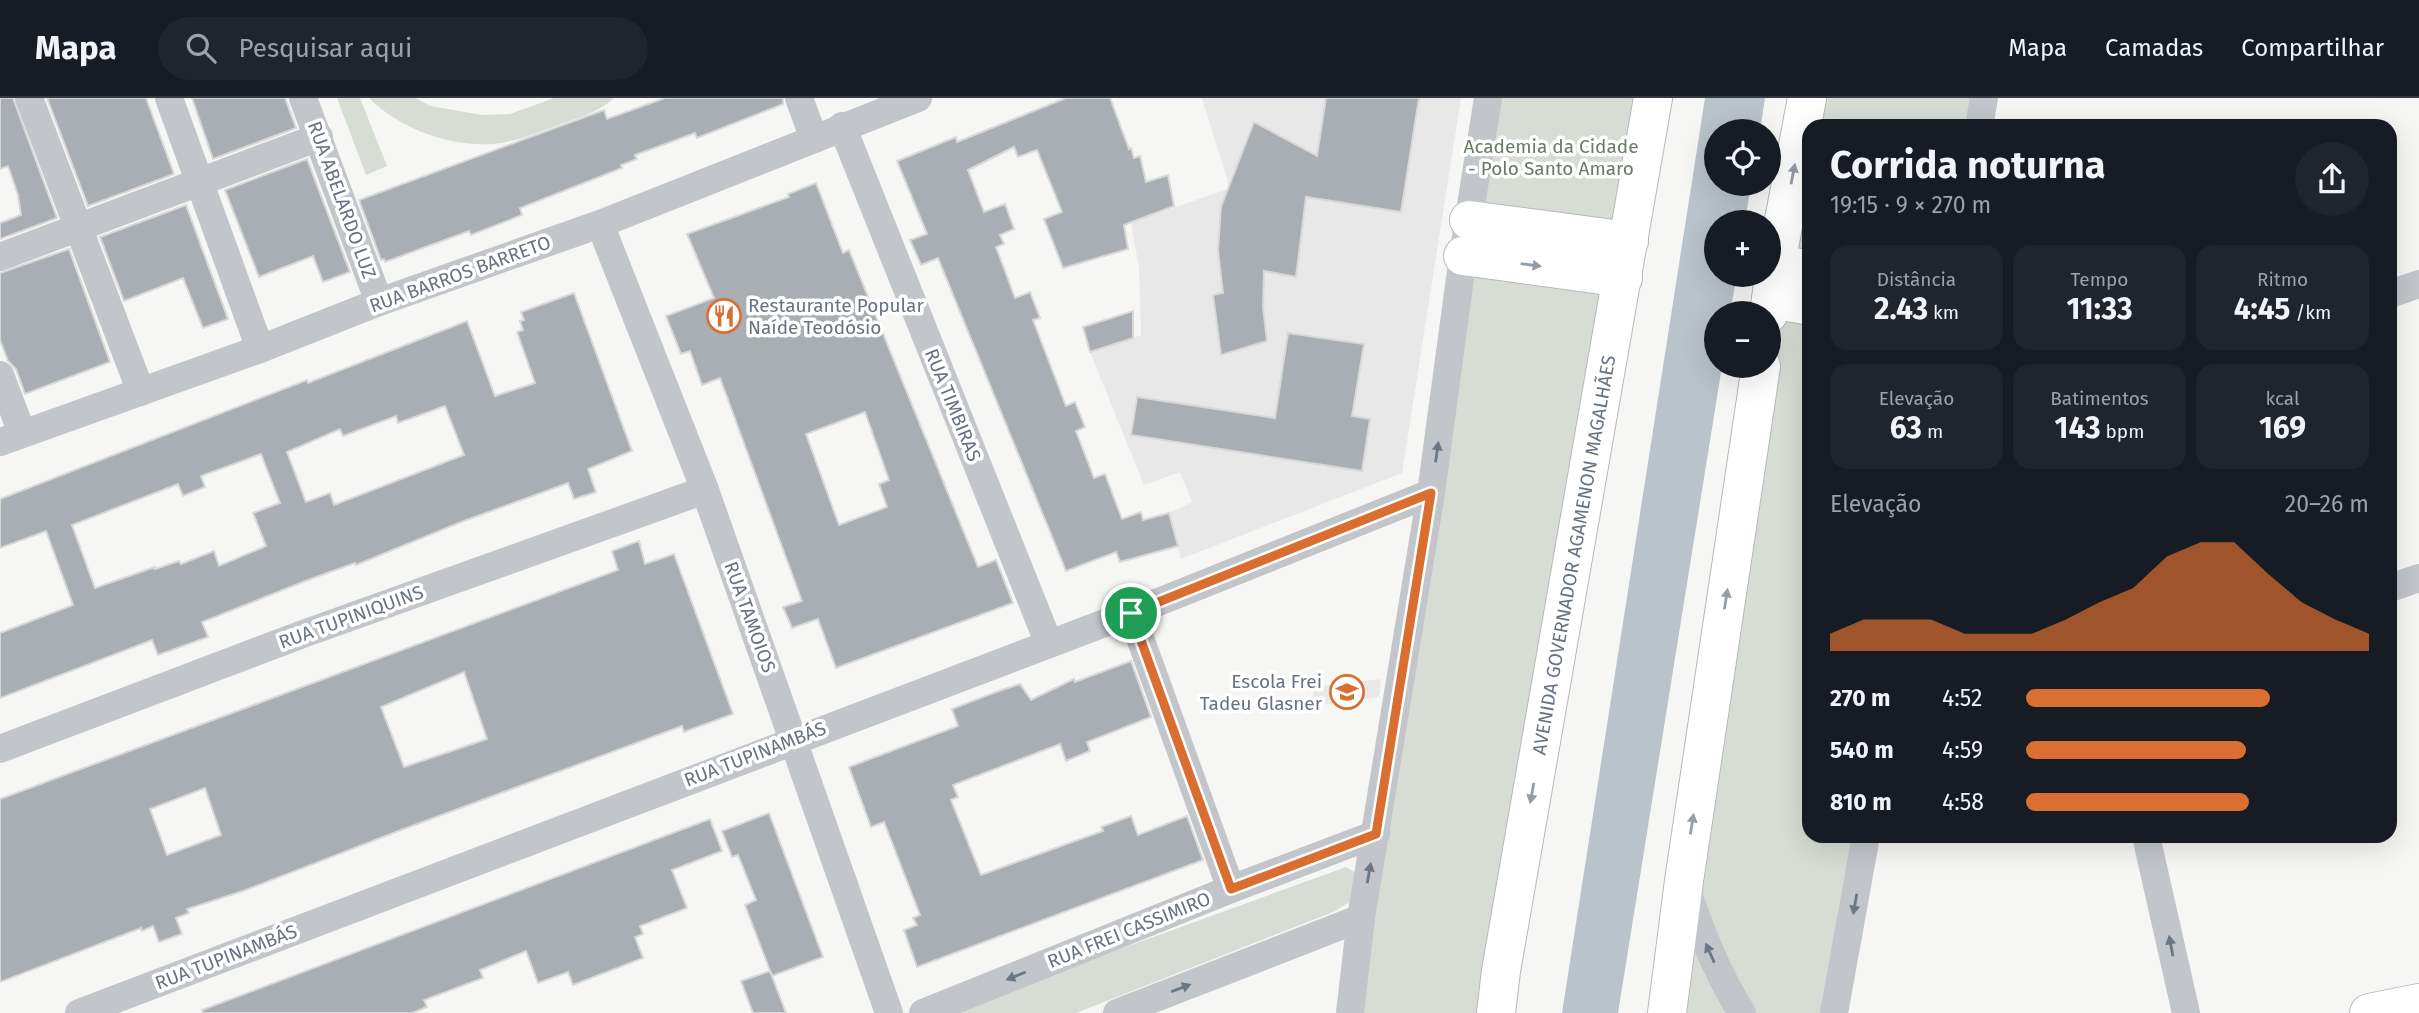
<!DOCTYPE html>
<html lang="pt">
<head>
<meta charset="utf-8">
<style>
	:root { --surface:#171b24; --page:#20242c; --text:#f1f3f6; --muted:#9ea1a6; --line:#363941; --accent:#da6d30 }
	body { margin:0; font-family:"Fira Sans",sans-serif; background:var(--page); color:var(--text); height:100vh; display:flex; flex-direction:column; font-size:26px; white-space:nowrap }
	* { box-sizing:border-box; margin:0 }
	p { font-size:23px; color:var(--muted) }
	.icon { flex:none; width:38px; height:38px; fill:none; stroke:currentColor; stroke-width:2; stroke-linecap:round; stroke-linejoin:round }
	.map { position:relative; flex:1; overflow:hidden }
	.details { position:absolute; left:1802px; top:21px; width:595px; height:724px; display:flex; flex-direction:column; background:var(--surface); border-radius:21px; box-shadow:0 7px 28px #0002 }
	.details>* { flex:none }
	.tools { position:absolute; left:1704px; top:21px; display:grid; gap:14px }
	.tools a { display:grid; place-items:center; width:77px; height:77px; border-radius:50%; background:var(--surface); box-shadow:0 7px 28px #0002; font-size:35px }
	.pin { position:absolute; display:grid; place-items:center; width:60px; height:60px; color:#fff; margin:-30px; border:4px solid #fff; border-radius:50%; box-shadow:0 2px 7px #0007 }
	.round { display:grid; place-items:center; flex:none; width:74px; height:74px; border-radius:37px; background:var(--page) }
	.head { display:flex; align-items:center; justify-content:space-between; height:119px; padding:0 28px }
	h1 { font-size:38px; font-weight:700; line-height:52px }
	.metrics { display:grid; grid-template-columns:repeat(3,1fr); gap:10px; height:119px; padding:7px 28px }
	.metrics div { display:grid; align-content:center; border-radius:18px; background:var(--page); text-align:center }
	.metrics b { font-size:30px; font-weight:700 }
	.metrics small { font-size:19px; font-weight:400 }
	.metrics p { font-size:19px }
	.chart { height:196px; padding:14px 28px }
	.chart p { display:flex; justify-content:space-between }
	.chart svg { width:100%; height:126px; margin-top:7px; fill:var(--accent); opacity:.7 }
	ul { padding:0 28px; list-style:none; font-size:23px }
	li { display:grid; grid-template-columns:112px 84px 1fr; align-items:center; height:52px }
	li i { height:18px; border-radius:9px; background:var(--accent) }
	header { display:flex; align-items:center; gap:42px; box-sizing:border-box; height:98px; padding:0 35px; background:var(--surface); border-bottom:2px solid var(--line) }
	header strong { font-size:33px }
	nav { display:flex; gap:38px; margin-inline-start:auto; font-size:24px }
	.search { width:490px; height:63px; background:var(--page); display:flex; align-items:center; gap:18px; box-sizing:border-box; padding:0 24px; border-radius:38px; color:var(--muted); font-size:26px }
	.map>svg:first-child { display:block }
	.built { fill:#e7e8e7 }
	.green { fill:#d7ddd5 }
	.water { fill:#bac3c9 }
	.building { fill:#a9aeb5; stroke:#d8d8d6; stroke-width:2; fill-rule:evenodd }
	.lines { fill:none; stroke-linecap:round; stroke-linejoin:round }
	.primary-casing { stroke:#b5b9bd; stroke-width:40 }
	.trunk-casing { stroke:#b5b8bb; stroke-width:40 }
	.minor { stroke:#c2c5c9; stroke-width:28 }
	.primary { stroke:#fff; stroke-width:38 }
	.trunk { stroke:#fff; stroke-width:38 }
	.oneway { fill:#959da8 }
	.oneway2 { fill:#6c7786 }
	.route-casing { stroke:#fff; stroke-width:14 }
	.route { stroke:#da6d30; stroke-width:9 }
	.labels { text-anchor:middle; dominant-baseline:central; stroke-width:7; stroke-linejoin:round; paint-order:stroke }
	.park-label { font-size:19px; fill:#677b66; stroke:#fff }
	.street-label { font-size:19px; fill:#677383; stroke:#fff }
	.poi-label { font-size:19px; fill:#677383; stroke:#fff; text-anchor:start }
</style>
</head>
<body>
<header>
<strong>Mapa</strong>
<div class="search"><svg class="icon" aria-label="search" viewBox="0 0 24 24"><circle cx="10" cy="10" r="6"/><path d="M15 15l6 6"/></svg>Pesquisar aqui</div>
<nav><a>Mapa</a><a>Camadas</a><a>Compartilhar</a></nav>
</header>
<div class="map">
<svg width="2419" height="915" viewBox="0 0 2419 915">
	<rect width="100%" height="100%" fill="#f6f7f4"/>
	<!-- built -->
	<g class="built">
		<path d="M 1202,0 L 1461,0 L 1402,375 L 1181,461 L 1169,415 L 1192,404 L 1180,374 L 1144,387 L 1090,254 L 1141,237 L 1139,170 L 1131,125 L 1230,90 Z"/>
		<path d="M 1381,581 L 1379,599 L 1314,608 L 1313,589 Z"/>
	</g>
	<!-- green -->
	<g class="green">
		<path d="M 337,0 L 360,0 L 387,68 L 366,77 Z"/>
		<path d="M 369,0 L 416,0 L 430,8 L 483,17 L 510,16 L 554,0 L 614,0 C 600,14 579,19 561,26 C 539,34 517,44 493,46 C 450,49 400,31 369,0 Z"/>
		<path d="M 1488,0 L 1653,0 L 1629,143 L 1469,122 Z"/>
		<path d="M 1807,0 L 1974,0 L 1970,28 L 1810,28 L 1810,738 L 1858,739 L 1825,915 L 1667,915 L 1769,268 L 1769,215 Z"/>
		<path d="M 1463,158 L 1623,180 L 1496,915 L 1350,915 Z"/>
		<path d="M 1346,769 L 1356,775 L 1352,803 L 1333,814 L 1076,915 L 944,915 Z"/>
	</g>
	<!-- water -->
	<path class="water" d="M 1705,0 L 1765,0 L 1760,33 L 1717,33 L 1717,86 L 1751,86 L 1745,124 L 1717,124 L 1717,177 L 1737,177 L 1730,215 L 1717,215 L 1717,268 L 1722,268 L 1618,915 L 1562,915 Z"/>
	<!-- building -->
	<g class="building">
		<path d="M 0,0 L 13,0 L 57,120 L 0,141 L 0,125 L 21,117 L 18,97 L 8,68 L 0,71 Z"/>
		<path d="M 47,0 L 146,0 L 174,76 L 88,108 Z"/>
		<path d="M 192,0 L 285,0 L 296,30 L 213,61 Z"/>
		<path d="M 665,0 L 783,0 L 783,6 L 697,40 L 695,35 L 635,57 L 637,61 L 621,67 L 622,70 L 520,110 L 522,117 L 471,137 L 469,133 L 385,164 L 384,161 L 381,162 L 359,102 L 604,12 L 607,21 Z"/>
		<path d="M 1066,0 L 1110,0 L 1129,51 L 1131,50 L 1134,60 L 1140,58 L 1146,84 L 1168,77 L 1174,108 L 1124,127 L 1128,151 L 1063,170 L 1044,121 L 1062,114 L 1037,52 L 1018,59 L 1014,49 L 968,72 L 984,114 L 1005,106 L 1014,131 L 1000,137 L 1004,146 L 996,149 L 1015,200 L 1030,194 L 1040,220 L 1033,222 L 1066,308 L 1075,304 L 1085,329 L 1076,333 L 1094,380 L 1105,376 L 1122,421 L 1141,414 L 1143,422 L 1169,415 L 1178,448 L 1120,464 L 1116,454 L 1066,473 L 938,160 L 921,167 L 910,142 L 927,136 L 897,63 L 956,39 L 957,44 Z"/>
		<path d="M 1326,0 L 1419,0 L 1401,114 L 1306,99 L 1296,179 L 1264,173 L 1263,209 L 1267,243 L 1221,257 L 1213,197 L 1223,195 L 1218,152 L 1221,109 L 1254,24 L 1317,58 Z"/>
		<path d="M 307,61 L 350,174 L 323,184 L 313,158 L 259,179 L 225,92 Z"/>
		<path d="M 816,85 L 843,155 L 849,152 L 978,469 L 996,462 L 1013,505 L 836,570 L 818,521 L 792,530 L 783,509 L 802,503 L 720,280 L 702,287 L 690,253 L 681,256 L 666,218 L 714,200 L 687,136 L 789,99 L 788,96 ZM 865,314 L 889,382 L 879,386 L 887,409 L 839,427 L 806,336 Z"/>
		<path d="M 186,107 L 228,221 L 203,230 L 183,180 L 124,203 L 100,139 Z"/>
		<path d="M 69,151 L 110,264 L 25,296 L 16,271 L 8,263 L 0,242 L 0,175 Z"/>
		<path d="M 574,195 L 632,353 L 588,371 L 596,394 L 574,401 L 568,385 L 461,424 L 356,467 L 355,465 L 308,482 L 202,524 L 208,539 L 158,557 L 152,542 L 0,600 L 0,535 L 73,507 L 46,433 L 0,450 L 0,401 L 307,282 L 308,285 L 467,223 L 495,298 L 535,285 L 517,234 L 523,232 L 520,223 L 524,222 L 521,214 ZM 445,308 L 464,357 L 334,407 L 330,395 L 306,404 L 287,354 L 340,331 L 343,338 L 396,318 L 398,325 ZM 261,356 L 280,405 L 253,415 L 266,448 L 219,468 L 214,453 L 181,466 L 179,463 L 155,471 L 155,469 L 95,490 L 72,427 L 178,386 L 183,398 L 205,389 L 201,378 Z"/>
		<path d="M 1133,213 L 1133,240 L 1090,254 L 1083,229 Z"/>
		<path d="M 1288,235 L 1364,246 L 1352,318 L 1370,321 L 1362,373 L 1131,337 L 1137,299 L 1275,320 Z"/>
		<path d="M 639,443 L 645,466 L 674,456 L 733,616 L 684,634 L 682,628 L 401,732 L 243,793 L 187,811 L 189,815 L 176,820 L 182,836 L 159,844 L 153,828 L 142,833 L 141,830 L 0,884 L 0,701 L 618,472 L 612,453 ZM 464,574 L 487,641 L 404,669 L 381,609 ZM 205,690 L 221,737 L 167,757 L 150,711 Z"/>
		<path d="M 1131,563 L 1151,619 L 1087,644 L 1090,653 L 1066,663 L 1060,646 L 953,687 L 958,699 L 951,702 L 981,777 L 1103,733 L 1101,729 L 1131,718 L 1138,737 L 1187,718 L 1203,762 L 917,869 L 904,832 L 917,827 L 913,820 L 920,817 L 884,724 L 871,729 L 849,669 L 958,628 L 952,611 L 996,594 L 1020,586 L 1031,602 L 1074,581 L 1075,584 Z"/>
		<path d="M 769,715 L 823,859 L 772,878 L 745,807 L 756,802 L 738,757 L 732,759 L 722,733 Z"/>
		<path d="M 710,721 L 722,753 L 672,772 L 687,810 L 640,828 L 643,836 L 635,839 L 643,860 L 573,887 L 568,874 L 538,885 L 526,853 L 480,872 L 483,880 L 424,902 L 427,909 L 412,915 L 203,915 L 202,912 Z"/>
		<path d="M 770,873 L 786,915 L 753,915 L 741,883 Z"/>
	</g>
	<g class="lines">
		<!-- primary casing -->
		<g class="primary-casing">
			<path id="primary" d="M 2369,915 L 2419,905"/>
		</g>
		<!-- trunk casing -->
		<g class="trunk-casing">
			<g id="trunk">
				<path d="M 1469,122 L 1629,143"/>
				<path d="M 1463,158 L 1623,180"/>
				<path d="M 1776,165 L 1810,172"/>
				<path d="M 1771,201 L 1810,208"/>
				<path d="M 1769,215 L 1776,165 L 1807,0"/>
				<path d="M 1496,915 L 1501,873 L 1653,0"/>
				<path d="M 1667,915 L 1684,783 L 1761,268"/>
			</g>
		</g>
		<!-- minor -->
		<g class="minor">
			<path d="M 29,0 L 141,294"/>
			<path d="M 169,0 L 260,251"/>
			<path d="M 303,0 L 379,204"/>
			<path d="M 799,0 L 814,41"/>
			<path d="M 842,28 L 1049,546"/>
			<path d="M 1979,28 L 1984,0"/>
			<path d="M 600,126 L 705,392 L 889,915"/>
			<path d="M 0,159 L 319,39"/>
			<path d="M 2390,196 L 2419,186"/>
			<path d="M 0,277 L 22,335"/>
			<path d="M 0,344 L 260,251 L 379,204 L 600,126 L 918,0"/>
			<path d="M 2390,490 L 2419,480"/>
			<path d="M 1131,515 L 1231,791"/>
			<path d="M 0,651 L 303,536 L 705,392"/>
			<path d="M 2146,738 L 2186,915"/>
			<path d="M 1686,790 C 1701,834 1717,875 1742,915"/>
			<path d="M 79,915 L 1131,515 L 1431,395"/>
			<path d="M 923,915 L 1231,791 L 1376,736"/>
			<path d="M 1117,915 L 1361,820"/>
			<path d="M 1350,915 L 1361,820 L 1431,395 L 1463,158 L 1488,0"/>
			<path d="M 1834,915 L 1866,738"/>
		</g>
		<!-- primary -->
		<use href="#primary" class="primary"/>
		<!-- trunk -->
		<use href="#trunk" class="trunk"/>
	</g>
	<!-- one-way arrows -->
	<defs><path id="oneway-solid" d="M-6-.8H1V-3.2L6.5 0L1 3.2V.8H-6Z" transform="scale(1.75)"/></defs>
	<g class="oneway">
		<use href="#oneway-solid" transform="translate(1793 76) rotate(-79)"/>
		<use href="#oneway-solid" transform="translate(1531 167) rotate(8)"/>
		<use href="#oneway-solid" transform="translate(1726 501) rotate(-81)"/>
		<use href="#oneway-solid" transform="translate(1532 695) rotate(100)"/>
		<use href="#oneway-solid" transform="translate(1692 726) rotate(-81)"/>
	</g>
	<g class="oneway2">
		<use href="#oneway-solid" transform="translate(1437 354) rotate(-82)"/>
		<use href="#oneway-solid" transform="translate(1369 775) rotate(-80)"/>
		<use href="#oneway-solid" transform="translate(1855 806) rotate(100)"/>
		<use href="#oneway-solid" transform="translate(2171 848) rotate(-101)"/>
		<use href="#oneway-solid" transform="translate(1710 855) rotate(-114)"/>
		<use href="#oneway-solid" transform="translate(1016 878) rotate(158)"/>
		<use href="#oneway-solid" transform="translate(1181 890) rotate(-21)"/>
	</g>
	<g class="lines">
		<!-- route casing -->
		<g class="route-casing">
			<path id="route" d="M 1431,395 L 1376,736 L 1231,791 L 1131,515 Z"/>
		</g>
		<!-- route -->
		<use href="#route" class="route"/>
	</g>
	<!-- icons -->
	<defs>
		<g id="restaurant-ring" transform="scale(1.75)"><circle r="9.5" fill="#fff" stroke="#da6d30" stroke-width="1.5"/><path d="M-5-6h1v4h1v-4h1v4h1v-4h1v5L-1.5 .5V6h-2V.5L-5-1ZM5-6V6H3V1.5H1.5Q1.5-4 5-6Z" fill="#da6d30"/></g>
		<g id="school-ring" transform="scale(1.75)"><circle r="9.5" fill="#fff" stroke="#da6d30" stroke-width="1.5"/><path d="M0-5L7-2L0 1L-7-2ZM-4 1L0 2.5L4 1V4Q0 6-4 4Z" fill="#da6d30"/></g>
	</defs>
	<g fill-rule="evenodd">
		<use href="#restaurant-ring" x="724" y="218"/>
		<use href="#school-ring" x="1347" y="594"/>
	</g>
	<g class="labels">
		<!-- park labels -->
		<g class="park-label">
			<text x="1551" y="48">Academia da Cidade<tspan x="1551" dy="22">- Polo Santo Amaro</tspan></text>
		</g>
		<!-- street labels -->
		<g class="street-label">
			<text transform="translate(342 102) rotate(70)">RUA ABELARDO LUZ</text>
			<text transform="translate(460 176) rotate(-20)">RUA BARROS BARRETO</text>
			<text transform="translate(953 307) rotate(68)">RUA TIMBIRAS</text>
			<text transform="translate(1574 457) rotate(-80)">AVENIDA GOVERNADOR AGAMENON MAGALHÃES</text>
			<text transform="translate(351 519) rotate(-20)">RUA TUPINIQUINS</text>
			<text transform="translate(750 519) rotate(70)">RUA TAMOIOS</text>
			<text transform="translate(755 656) rotate(-21)">RUA TUPINAMBÁS</text>
			<text transform="translate(1129 832) rotate(-22)">RUA FREI CASSIMIRO</text>
			<text transform="translate(226 859) rotate(-21)">RUA TUPINAMBÁS</text>
		</g>
		<!-- poi labels -->
		<g class="poi-label">
			<text x="748" y="207">Restaurante Popular<tspan x="748" dy="22">Naíde Teodósio</tspan></text>
			<text x="1322" y="583" text-anchor="end">Escola Frei<tspan x="1322" dy="22">Tadeu Glasner</tspan></text>
		</g>
	</g>
</svg>
<div class="tools">
<a><svg class="icon" aria-label="locate" viewBox="0 0 24 24"><circle cx="12" cy="12" r="6"/><path d="M12 2v4M12 18v4M2 12h4M18 12h4"/></svg></a>
<a>+</a>
<a>−</a>
</div>
<div class="pin" style="left:1131px;top:515px;background:#1e9e55"><svg class="icon" aria-label="arrive" viewBox="0 0 24 24"><path d="M6 21V4h12l-3 4 3 4H6"/></svg></div>
<section class="details">
<div class="head"><div><h1>Corrida noturna</h1><p>19:15 · 9 × 270 m</p></div><a class="round"><svg class="icon" aria-label="share" viewBox="0 0 24 24"><path d="M12 15V3M7 8l5-5 5 5M5 13v7h14v-7"/></svg></a></div>
<div class="metrics">
<div><p>Distância</p><b>2.43<small> km</small></b></div>
<div><p>Tempo</p><b>11:33</b></div>
<div><p>Ritmo</p><b>4:45<small> /km</small></b></div>
</div>
<div class="metrics">
<div><p>Elevação</p><b>63<small> m</small></b></div>
<div><p>Batimentos</p><b>143<small> bpm</small></b></div>
<div><p>kcal</p><b>169</b></div>
</div>
<div class="chart"><p><span>Elevação</span>20–26 m</p>
<svg viewBox="0 0 160 44" preserveAspectRatio="none"><path d="M0 44V38L10 33L20 33L30 33L40 38L50 38L60 38L70 33L80 27L90 22L100 11L110 6L120 6L130 17L140 27L150 33L160 38V44z"/></svg>
</div>
<ul>
<li><b>270 m</b>4:52<i style="width:71%"></i></li>
<li><b>540 m</b>4:59<i style="width:64%"></i></li>
<li><b>810 m</b>4:58<i style="width:65%"></i></li>
</ul>
</section>
</div>
</body>
</html>
